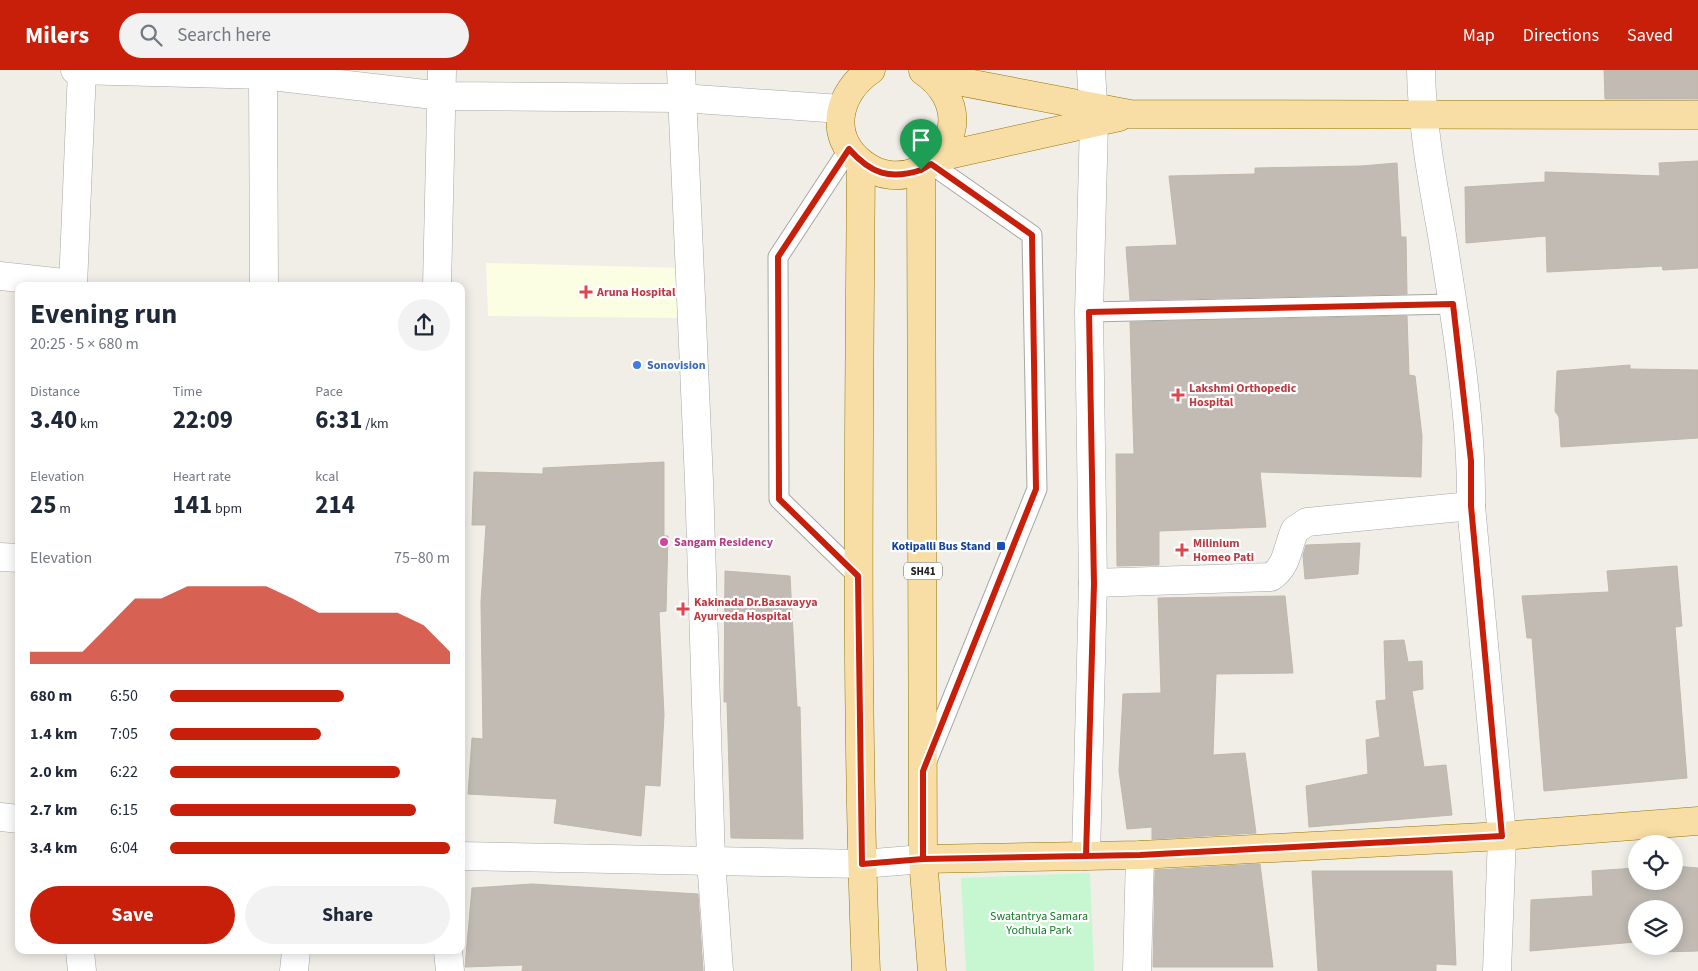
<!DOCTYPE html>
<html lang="en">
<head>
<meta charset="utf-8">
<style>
	:root { --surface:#fff; --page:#f2f2f3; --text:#1f2937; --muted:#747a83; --accent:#c71f09 }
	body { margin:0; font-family:"Source Sans 3",sans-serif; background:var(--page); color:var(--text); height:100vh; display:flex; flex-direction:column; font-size:19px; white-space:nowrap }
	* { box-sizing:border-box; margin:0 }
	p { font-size:16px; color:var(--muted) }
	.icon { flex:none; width:28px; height:28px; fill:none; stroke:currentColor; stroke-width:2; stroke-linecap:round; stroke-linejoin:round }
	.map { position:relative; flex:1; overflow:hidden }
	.details { position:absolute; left:15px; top:212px; width:450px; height:672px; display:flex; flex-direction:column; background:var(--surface); border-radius:10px; box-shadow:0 2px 12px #0003 }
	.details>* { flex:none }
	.tools { position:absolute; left:1628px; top:765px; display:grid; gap:10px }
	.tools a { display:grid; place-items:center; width:55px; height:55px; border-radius:50%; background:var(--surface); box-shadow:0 2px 12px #0003; font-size:25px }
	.pin { position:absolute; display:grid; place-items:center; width:42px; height:42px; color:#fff; margin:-51px -21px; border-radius:50% 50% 50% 0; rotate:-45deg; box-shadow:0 0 5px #0007 }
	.pin .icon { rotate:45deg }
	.round { display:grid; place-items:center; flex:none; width:52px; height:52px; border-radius:26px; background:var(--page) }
	.headline { display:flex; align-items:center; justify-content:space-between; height:85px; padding:0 15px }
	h1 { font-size:28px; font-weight:700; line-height:38px }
	.stats { display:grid; grid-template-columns:repeat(3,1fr); gap:8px; height:85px; padding:5px 15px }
	.stats div { display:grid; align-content:center }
	.stats b { font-size:25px; font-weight:700 }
	.stats small { font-size:14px; font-weight:400 }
	.stats p { font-size:14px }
	.chart { height:140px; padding:10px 15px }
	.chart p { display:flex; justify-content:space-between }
	.chart svg { width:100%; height:90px; margin-top:5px; fill:var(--accent); opacity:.7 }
	.cta { display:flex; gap:10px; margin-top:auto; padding:10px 15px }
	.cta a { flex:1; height:58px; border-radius:30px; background:var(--accent); color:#fff; font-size:20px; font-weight:700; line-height:58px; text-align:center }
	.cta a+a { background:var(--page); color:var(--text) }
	ul { padding:0 15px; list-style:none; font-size:16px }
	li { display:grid; grid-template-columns:80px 60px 1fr; align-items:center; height:38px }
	li i { height:12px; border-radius:6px; background:var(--accent) }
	header { display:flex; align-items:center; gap:30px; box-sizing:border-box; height:70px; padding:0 25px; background:var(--accent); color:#fff }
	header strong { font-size:24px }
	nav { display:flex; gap:28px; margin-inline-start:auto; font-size:18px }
	.search { width:350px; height:45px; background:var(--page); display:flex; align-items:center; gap:12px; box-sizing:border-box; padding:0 18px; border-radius:28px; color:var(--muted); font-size:19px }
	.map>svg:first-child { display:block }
	.education { fill:#fbfee3 }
	.park { fill:#c7f7d0 }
	.building { fill:#c1bbb4; stroke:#c1b7aa }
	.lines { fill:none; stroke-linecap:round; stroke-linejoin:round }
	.service-casing { stroke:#a7a7a7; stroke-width:21 }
	.minor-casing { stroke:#a7a7a7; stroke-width:29 }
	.tertiary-casing { stroke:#a7a7a7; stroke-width:29 }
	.primary-casing { stroke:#967707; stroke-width:29 }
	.service { stroke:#fff; stroke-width:19 }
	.minor { stroke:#fff; stroke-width:28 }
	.tertiary { stroke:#fff; stroke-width:28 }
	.primary { stroke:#f8dda4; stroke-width:28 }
	.route-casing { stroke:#fff; stroke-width:10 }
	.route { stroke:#c71f09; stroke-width:6 }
	.health-dot { fill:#e0444e; stroke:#fff; stroke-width:2 }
	.shop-dot { fill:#3f7fe0; stroke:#fff; stroke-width:2 }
	.hotel-dot { fill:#d1479c; stroke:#fff; stroke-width:2 }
	.transit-dot { fill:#1a4fb4; stroke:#fff; stroke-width:2 }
	.labels { text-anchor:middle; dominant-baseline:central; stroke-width:4.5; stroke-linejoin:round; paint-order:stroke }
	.shield { fill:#fff; stroke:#636363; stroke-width:1 }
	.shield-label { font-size:11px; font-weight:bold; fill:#202020 }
	.health-label { font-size:12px; font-weight:bold; fill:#be3a42; stroke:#fff; text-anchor:start }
	.shop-label { font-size:12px; font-weight:bold; fill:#366cbe; stroke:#fff; text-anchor:start }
	.hotel-label { font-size:12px; font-weight:bold; fill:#b23c85; stroke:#fff; text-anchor:start }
	.transit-label { font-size:12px; font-weight:bold; fill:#164399; stroke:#fff; text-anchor:end }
	.park-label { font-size:12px; fill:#117c26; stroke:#fff }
</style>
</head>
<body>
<header>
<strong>Milers</strong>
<div class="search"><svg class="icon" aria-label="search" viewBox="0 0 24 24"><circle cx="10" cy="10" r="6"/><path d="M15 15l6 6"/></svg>Search here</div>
<nav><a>Map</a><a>Directions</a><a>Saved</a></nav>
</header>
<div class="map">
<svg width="1698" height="901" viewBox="0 0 1698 901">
	<rect width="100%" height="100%" fill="#f0eee7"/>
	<!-- education -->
	<path class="education" d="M 486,193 L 684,198 L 684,248 L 488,246 Z"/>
	<!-- park -->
	<path class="park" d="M 1090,803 L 1094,901 L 966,901 L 961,808 Z"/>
	<!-- building -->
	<g class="building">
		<path d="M 1604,0 L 1698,0 L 1698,29 L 1605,29 Z"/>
		<path d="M 1698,91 L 1698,198 L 1663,200 L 1662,196 L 1547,202 L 1546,166 L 1466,173 L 1465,117 L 1545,112 L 1545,102 L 1660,106 L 1659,93 Z"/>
		<path d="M 1397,93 L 1401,167 L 1406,167 L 1407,224 L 1130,230 L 1126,177 L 1177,175 L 1169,106 L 1255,104 L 1255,98 L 1361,96 Z"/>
		<path d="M 1407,246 L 1409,305 L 1415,306 L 1422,366 L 1421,407 L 1260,402 L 1266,457 L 1159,461 L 1159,495 L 1117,496 L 1116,384 L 1134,384 L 1130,252 Z"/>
		<path d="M 1630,295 L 1630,299 L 1698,300 L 1698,368 L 1561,377 L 1559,347 L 1555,341 L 1557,301 Z"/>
		<path d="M 664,392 L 664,466 L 668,466 L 666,541 L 659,542 L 664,645 L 660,716 L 645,715 L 641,766 L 554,753 L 557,729 L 468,724 L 472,668 L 483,669 L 481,532 L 486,455 L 472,455 L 474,402 L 543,404 L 543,398 Z"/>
		<path d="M 1360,473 L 1358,504 L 1305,509 L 1303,485 L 1306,475 Z"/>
		<path d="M 1677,496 L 1682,556 L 1675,557 L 1687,708 L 1544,721 L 1532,568 L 1527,568 L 1522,526 L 1609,522 L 1607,501 Z"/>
		<path d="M 725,501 L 790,506 L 797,637 L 800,637 L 803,769 L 731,768 L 727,632 L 724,632 Z"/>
		<path d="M 1285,526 L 1293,603 L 1216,604 L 1213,685 L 1245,683 L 1256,763 L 1152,769 L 1152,757 L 1127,759 L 1119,701 L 1123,624 L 1161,623 L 1158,528 Z"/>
		<path d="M 1404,570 L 1408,592 L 1422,591 L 1423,619 L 1412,621 L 1424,697 L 1446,695 L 1452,745 L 1309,757 L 1306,716 L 1368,704 L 1366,670 L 1380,667 L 1376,631 L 1386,630 L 1384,571 Z"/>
		<path d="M 1260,794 L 1273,897 L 1153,897 L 1155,800 Z"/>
		<path d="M 1674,796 L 1698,798 L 1698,881 L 1660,882 L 1660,876 L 1674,876 L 1674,839 L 1636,839 L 1636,872 L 1530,881 L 1531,830 L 1593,826 L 1592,801 L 1636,798 L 1636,811 L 1674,811 Z"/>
		<path d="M 1312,801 L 1452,801 L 1456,895 L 1436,894 L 1436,901 L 1318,901 Z"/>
		<path d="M 532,814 L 698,824 L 703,901 L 522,901 L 523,895 L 465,897 L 472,818 Z"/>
	</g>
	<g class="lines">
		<!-- service casing -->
		<g class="service-casing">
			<g id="service">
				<path d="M 849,79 L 778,187 L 779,429 L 858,506"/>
				<path d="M 1089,242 L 1453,234"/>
				<path d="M 927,691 L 1037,419 L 1032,165 L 931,94"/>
			</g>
		</g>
		<!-- minor casing -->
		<g class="minor-casing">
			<g id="minor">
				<path d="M 681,0 L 699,411 L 711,790 L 719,901"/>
				<path d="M 1421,0 C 1422,56 1432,110 1442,165 C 1456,254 1472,346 1471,436 L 1502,766 L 1497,901"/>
				<path d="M 263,5 L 264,216"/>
				<path d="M 0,206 L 73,214"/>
				<path d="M 73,216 L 82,0"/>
				<path d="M 437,216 L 442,0"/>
				<path d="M 0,487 L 19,488"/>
				<path d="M 1093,513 L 1271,507 C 1288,496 1287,477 1295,460 L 1307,452 L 1471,436"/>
				<path d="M 0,747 L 19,749"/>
				<path d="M 461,786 L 862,794 L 923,789"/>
				<path d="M 1086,786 L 1093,513 L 1089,242 L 1094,52 L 1091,0"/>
				<path d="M 80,881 L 82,901"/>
				<path d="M 448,881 L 450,901"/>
				<path d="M 294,901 L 296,881"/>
				<path d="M 1137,901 L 1140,785"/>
			</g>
		</g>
		<!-- tertiary casing -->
		<g class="tertiary-casing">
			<path id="tertiary" d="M 75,0 L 263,5 L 442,26 L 681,28 L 841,39"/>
		</g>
		<!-- primary casing -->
		<g class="primary-casing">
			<g id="primary">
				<path d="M 871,0 C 838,22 827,66 862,93 C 897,121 946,98 952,56 C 955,33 941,13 923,1"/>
				<path d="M 931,6 L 1130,44 L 1698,45"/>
				<path d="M 939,87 L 1119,47"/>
				<path d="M 861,93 C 859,362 855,632 866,901"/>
				<path d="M 921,100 L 923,789 L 932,901"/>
				<path d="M 923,789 L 1140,785 L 1502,766 L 1698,751"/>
			</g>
		</g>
		<!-- service -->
		<use href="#service" class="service"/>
		<!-- minor -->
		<use href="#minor" class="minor"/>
		<!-- tertiary -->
		<use href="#tertiary" class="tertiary"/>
		<!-- primary -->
		<use href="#primary" class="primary"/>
	</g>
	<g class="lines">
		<!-- route casing -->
		<g class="route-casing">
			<path id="route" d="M 921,100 C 890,110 871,104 849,79 L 778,187 L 779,429 L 858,506 L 862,794 L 923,789 L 1140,785 L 1502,766 L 1471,436 L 1471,391 L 1453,234 L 1089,242 L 1094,514 L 1086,786 L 923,789 L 923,701 L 1036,419 L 1032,165 L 931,94 L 921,100"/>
		</g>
		<!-- route -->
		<use href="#route" class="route"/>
	</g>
	<!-- markers -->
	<g class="health-dot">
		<path d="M583.5 214.5h5v5h5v5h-5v5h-5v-5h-5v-5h5z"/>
		<path d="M1175.5 317.5h5v5h5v5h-5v5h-5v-5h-5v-5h5z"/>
		<path d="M1179.5 472.5h5v5h5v5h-5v5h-5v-5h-5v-5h5z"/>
		<path d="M680.5 531.5h5v5h5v5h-5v5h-5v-5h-5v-5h5z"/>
	</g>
	<circle class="shop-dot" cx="637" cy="295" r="5"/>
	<circle class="hotel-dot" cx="664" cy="472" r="5"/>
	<rect class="transit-dot" x="996" y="471" width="10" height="10" rx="2.5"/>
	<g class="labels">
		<!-- shield labels -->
		<rect class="shield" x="904" y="492.5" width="38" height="17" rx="4"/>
		<g class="shield-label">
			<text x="923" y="501">SH41</text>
		</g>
		<!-- health labels -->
		<g class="health-label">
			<text x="597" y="222">Aruna Hospital</text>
			<text x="1189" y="318">Lakshmi Orthopedic<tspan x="1189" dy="14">Hospital</tspan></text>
			<text x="1193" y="473">Milinium<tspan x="1193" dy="14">Homeo Pati</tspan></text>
			<text x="694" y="532">Kakinada Dr.Basavayya<tspan x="694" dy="14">Ayurveda Hospital</tspan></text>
		</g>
		<!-- shop labels -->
		<g class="shop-label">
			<text x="647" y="295">Sonovision</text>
		</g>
		<!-- hotel labels -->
		<g class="hotel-label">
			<text x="674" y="472">Sangam Residency</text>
		</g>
		<!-- transit labels -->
		<g class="transit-label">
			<text x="991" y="476">Kotipalli Bus Stand</text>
		</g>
		<!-- park labels -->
		<g class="park-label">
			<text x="1039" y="846">Swatantrya Samara<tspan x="1039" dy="14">Yodhula Park</tspan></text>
		</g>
	</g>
</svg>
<div class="tools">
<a><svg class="icon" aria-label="locate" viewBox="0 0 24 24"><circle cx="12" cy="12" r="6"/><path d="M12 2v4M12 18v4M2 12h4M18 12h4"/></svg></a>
<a><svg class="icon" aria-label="layers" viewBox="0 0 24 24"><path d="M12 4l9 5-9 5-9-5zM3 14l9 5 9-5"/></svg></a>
</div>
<div class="pin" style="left:921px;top:100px;background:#1e9e55"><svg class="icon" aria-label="arrive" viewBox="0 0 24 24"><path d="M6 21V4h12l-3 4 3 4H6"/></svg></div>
<section class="details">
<div class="headline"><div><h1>Evening run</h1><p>20:25 · 5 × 680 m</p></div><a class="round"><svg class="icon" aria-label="share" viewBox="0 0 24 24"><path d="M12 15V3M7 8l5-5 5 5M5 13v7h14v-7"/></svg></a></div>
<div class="stats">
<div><p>Distance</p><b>3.40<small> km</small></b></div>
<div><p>Time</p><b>22:09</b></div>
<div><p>Pace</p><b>6:31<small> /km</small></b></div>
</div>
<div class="stats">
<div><p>Elevation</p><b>25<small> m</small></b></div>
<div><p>Heart rate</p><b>141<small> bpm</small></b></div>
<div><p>kcal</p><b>214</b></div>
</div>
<div class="chart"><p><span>Elevation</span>75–80 m</p>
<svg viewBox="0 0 160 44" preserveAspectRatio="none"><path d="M0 44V38L10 38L20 38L30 25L40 12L50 12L60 6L70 6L80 6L90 6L100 12L110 19L120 19L130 19L140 19L150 25L160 38V44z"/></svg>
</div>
<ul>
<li><b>680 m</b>6:50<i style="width:62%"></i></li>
<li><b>1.4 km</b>7:05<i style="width:54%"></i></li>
<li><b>2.0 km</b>6:22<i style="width:82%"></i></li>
<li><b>2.7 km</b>6:15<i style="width:88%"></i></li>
<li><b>3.4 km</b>6:04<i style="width:100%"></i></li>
</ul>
<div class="cta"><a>Save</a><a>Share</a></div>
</section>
</div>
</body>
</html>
